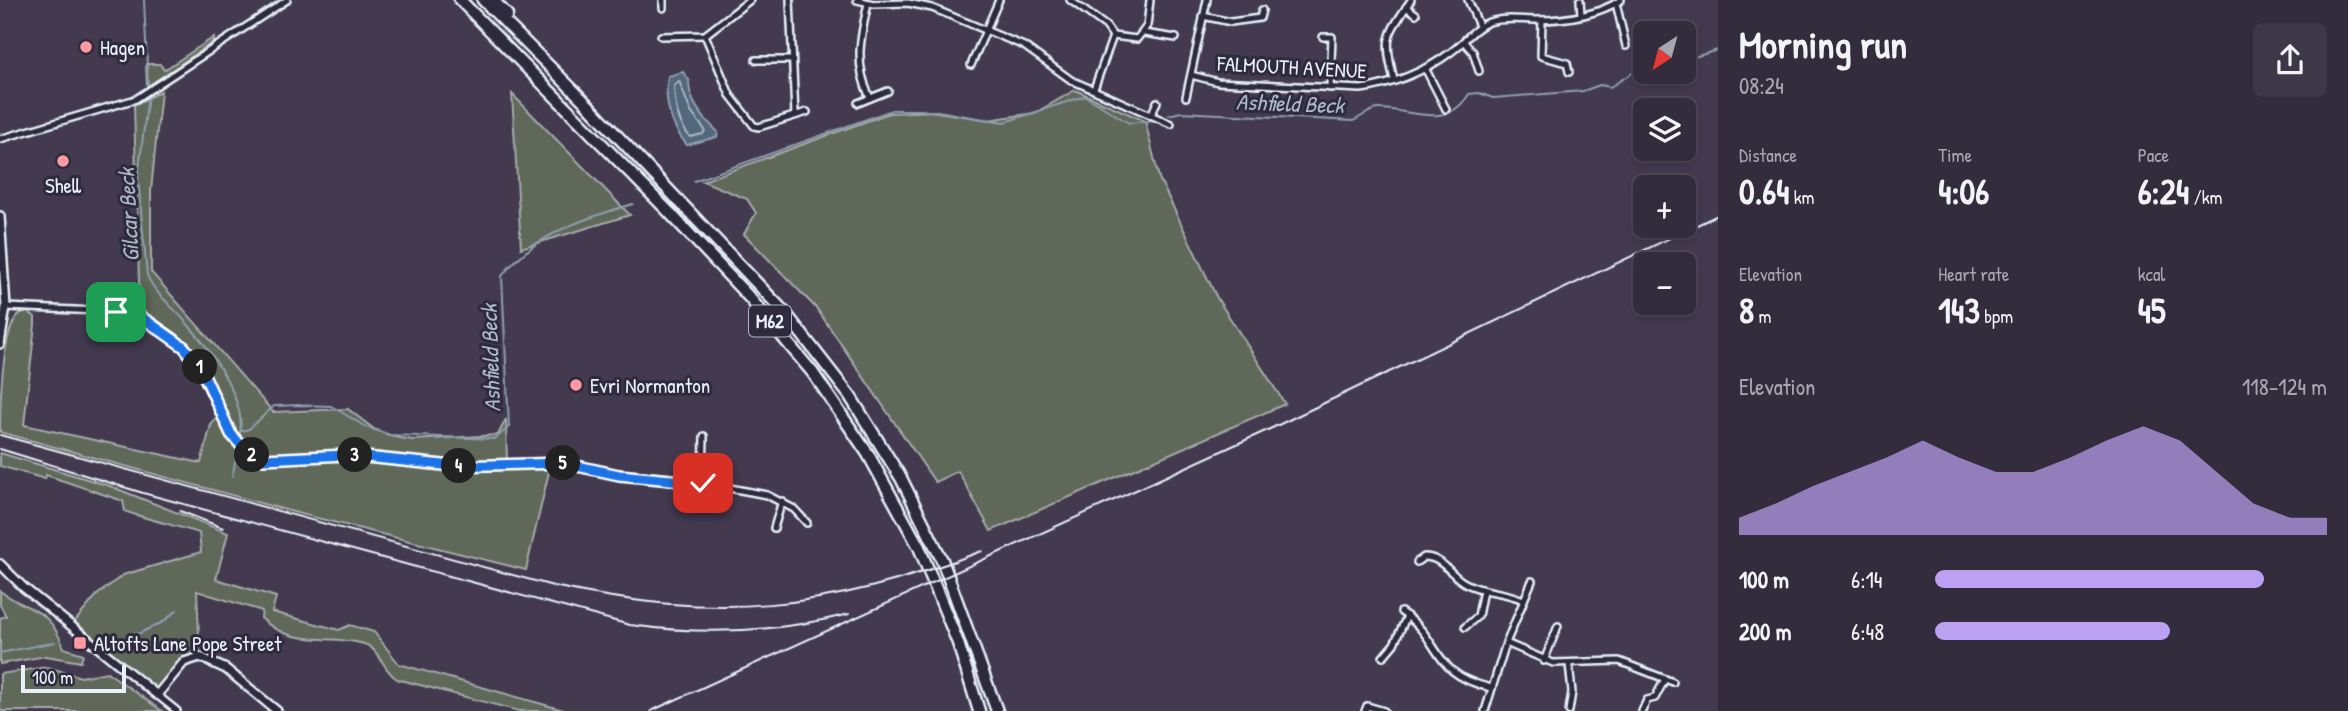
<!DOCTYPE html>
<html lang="en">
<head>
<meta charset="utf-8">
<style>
	:root { --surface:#322c3c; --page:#3d3847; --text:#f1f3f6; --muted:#a8a7af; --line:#4d4856; --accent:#bca0f2 }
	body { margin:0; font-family:"Patrick Hand",sans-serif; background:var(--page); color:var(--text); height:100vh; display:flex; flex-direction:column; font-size:26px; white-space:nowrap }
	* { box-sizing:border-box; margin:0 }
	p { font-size:23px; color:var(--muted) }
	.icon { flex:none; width:38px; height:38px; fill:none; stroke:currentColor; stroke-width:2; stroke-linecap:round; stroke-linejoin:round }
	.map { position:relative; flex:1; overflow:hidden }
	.details { display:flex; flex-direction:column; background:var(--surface); width:630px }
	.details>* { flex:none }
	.needle { width:46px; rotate:216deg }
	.tools { position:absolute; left:1633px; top:21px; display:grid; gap:14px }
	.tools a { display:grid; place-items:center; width:63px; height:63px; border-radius:10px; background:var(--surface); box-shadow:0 4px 10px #0003,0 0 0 2px var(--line); font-size:35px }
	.scale { position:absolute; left:21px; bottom:18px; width:105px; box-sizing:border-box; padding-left:7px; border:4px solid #e8f1f8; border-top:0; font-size:19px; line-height:24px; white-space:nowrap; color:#e8f1f8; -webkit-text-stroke:5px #2f2a3d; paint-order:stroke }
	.pin { position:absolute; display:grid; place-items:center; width:60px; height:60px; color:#fff; margin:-30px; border-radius:14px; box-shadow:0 4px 10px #0006 }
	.km { position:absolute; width:35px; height:35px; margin:-18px; border-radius:50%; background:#222; color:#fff; font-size:19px; line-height:35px; text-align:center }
	.round { display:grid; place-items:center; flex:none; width:74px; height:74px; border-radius:10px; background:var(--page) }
	.headline { display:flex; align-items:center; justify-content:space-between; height:119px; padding:0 21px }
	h1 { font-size:38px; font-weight:800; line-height:52px }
	.metrics { display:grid; grid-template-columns:repeat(3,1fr); gap:10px; height:119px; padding:7px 21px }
	.metrics div { display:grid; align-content:center }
	.metrics b { font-size:35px; font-weight:800 }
	.metrics small { font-size:19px; font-weight:400 }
	.metrics p { font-size:19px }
	.chart { height:196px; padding:14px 21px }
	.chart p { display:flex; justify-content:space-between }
	.chart svg { width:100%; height:126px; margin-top:7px; fill:var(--accent); opacity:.7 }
	ul { padding:0 21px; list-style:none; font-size:23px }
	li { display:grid; grid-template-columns:112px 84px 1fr; align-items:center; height:52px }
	li i { height:18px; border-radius:9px; background:var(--accent) }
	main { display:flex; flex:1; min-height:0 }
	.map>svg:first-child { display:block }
	.green { fill:#61675a; stroke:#a4aca9; stroke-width:2 }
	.water { fill:#52687c; stroke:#8e9fae; stroke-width:2 }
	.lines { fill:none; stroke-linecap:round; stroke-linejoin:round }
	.shore { stroke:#acbac6; stroke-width:2 }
	.stream { stroke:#8e9fae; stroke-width:2 }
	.minor-casing { stroke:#e8f1f8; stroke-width:10 }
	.tertiary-casing { stroke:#e8f1f8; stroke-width:12 }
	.motorway-casing { stroke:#e8f1f8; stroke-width:15 }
	.minor { stroke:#2f2a3d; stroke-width:5 }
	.tertiary { stroke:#2f2a3d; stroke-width:7 }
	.motorway { stroke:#2f2a3d; stroke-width:10 }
	.rail { stroke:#e8f1f8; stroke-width:2 }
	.route-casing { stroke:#fff; stroke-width:14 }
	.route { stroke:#1a73e8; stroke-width:9 }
	.poi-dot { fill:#ff9aa2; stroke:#2f2a3d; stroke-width:2.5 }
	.labels { text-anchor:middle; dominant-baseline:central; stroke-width:6; stroke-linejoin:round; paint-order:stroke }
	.shield { fill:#2f2a3d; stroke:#b0b5c0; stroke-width:2 }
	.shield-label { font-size:19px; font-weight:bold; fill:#e8f1f8 }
	.poi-label { font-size:21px; fill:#e8f1f8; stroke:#2f2a3d; text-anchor:start }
	.street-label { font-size:21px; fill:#e8f1f8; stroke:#2f2a3d }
	.water-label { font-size:23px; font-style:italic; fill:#acbac6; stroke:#2f2a3d }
</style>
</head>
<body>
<main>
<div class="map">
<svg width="1718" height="711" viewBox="0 0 1718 711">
	<rect width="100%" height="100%" fill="#433a50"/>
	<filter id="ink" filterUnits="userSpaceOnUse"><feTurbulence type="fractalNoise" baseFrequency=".0143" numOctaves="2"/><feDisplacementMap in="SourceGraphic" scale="14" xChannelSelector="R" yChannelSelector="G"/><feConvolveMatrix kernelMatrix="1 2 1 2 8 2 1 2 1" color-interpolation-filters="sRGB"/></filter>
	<g filter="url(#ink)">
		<!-- green -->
		<g class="green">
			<path d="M 214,37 L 214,41 L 147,87 L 146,64 L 160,64 L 164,70 Z"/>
			<path d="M 1075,90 L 1145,121 L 1159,178 L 1217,298 L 1285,404 L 991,531 L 958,471 L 935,482 L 817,309 L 744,234 L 756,213 L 747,199 L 703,181 L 889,113 L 937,111 L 988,120 L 1035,113 Z"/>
			<path d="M 161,91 L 151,191 L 151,272 L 273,412 L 348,409 L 374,429 L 394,437 L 413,440 L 498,435 L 506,419 L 507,464 L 551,463 L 526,570 L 293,512 L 0,432 C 0,419 0,285 35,317 L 35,324 L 24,425 L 201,463 L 211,425 L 221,413 L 214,396 L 184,347 L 140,316 L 134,105 Z"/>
			<path d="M 512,94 L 630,215 L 521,248 Z"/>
			<path d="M 0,453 L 110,486 L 228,533 L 216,579 L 276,597 L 272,612 L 339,630 L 350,625 L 374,632 L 399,664 L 567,711 L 519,711 L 397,679 C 383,671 380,649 364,644 C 329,633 293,649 261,618 L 262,611 L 197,591 L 200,657 L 184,662 L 157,695 L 71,626 L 97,595 L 123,575 L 201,552 L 199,533 C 188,529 128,514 125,511 L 123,501 L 46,475 L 45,479 L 0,466 Z"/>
			<path d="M 0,591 C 32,614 48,605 64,648 L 83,654 L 81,662 L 46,656 L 0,664 L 0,618 L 6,616 L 0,605 Z"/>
			<path d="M 47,667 L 81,677 L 107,672 L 162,711 L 0,711 L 0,674 Z"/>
		</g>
		<!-- water -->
		<path class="water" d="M 683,72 L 689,80 C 688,101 703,118 718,132 L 717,137 L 687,145 C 671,127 663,100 668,76 Z"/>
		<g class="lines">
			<!-- shore -->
			<path class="shore" d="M 679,81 L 691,112 L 705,130 L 703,134 L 690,137 C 677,122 675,105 674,86 Z"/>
			<!-- stream -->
			<g class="stream">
				<path d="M 144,0 L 148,85"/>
				<path d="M 1684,60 L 1718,50"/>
				<path d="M 148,95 L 138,177 L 147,275 C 154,293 171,305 184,320 C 207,345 246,398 240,433"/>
				<path d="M 1169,115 L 1181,112 L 1353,121 C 1360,118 1371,109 1378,109 C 1411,109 1447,131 1469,94 L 1479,93 L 1493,98 L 1583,91 L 1600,85 L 1610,87 L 1634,72 L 1645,71"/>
				<path d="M 694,181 L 892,110 L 921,110 L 1005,122 L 1085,96 L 1129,123 L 1150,121"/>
				<path d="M 241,431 L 249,429 L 274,406 L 301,405 L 331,406 L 366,427 L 390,435 L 495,439 L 509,427 L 502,276 C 534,234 585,218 633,204"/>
				<path d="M 232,477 L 236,459"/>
				<path d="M 123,641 L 163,622 L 177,610"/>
				<path d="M 0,653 L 55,642"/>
			</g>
			<!-- minor casing -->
			<g class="minor-casing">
				<g id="minor">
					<path d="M 663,0 L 663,8"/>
					<path d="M 790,0 L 795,115"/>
					<path d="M 857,0 L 874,4 L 908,3 L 932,8 L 1024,46 L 1071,80 L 1171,124"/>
					<path d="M 1070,0 L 1106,26 L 1113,36 L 1137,39 L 1147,26 L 1150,0"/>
					<path d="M 1468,0 L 1479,26"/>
					<path d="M 1580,0 L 1581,15"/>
					<path d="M 868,3 C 860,40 854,63 870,98"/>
					<path d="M 1616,3 L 1626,46"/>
					<path d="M 1406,7 L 1416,14"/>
					<path d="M 1203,16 L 1231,22 L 1260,18 L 1262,10"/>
					<path d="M 1542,20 L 1541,56 L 1567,63 L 1569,72"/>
					<path d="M 1144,33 L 1176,38"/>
					<path d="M 705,35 L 730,95 L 754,126 L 759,127 L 807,112"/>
					<path d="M 661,36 L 705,35 L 750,0"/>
					<path d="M 1323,37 L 1332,37 L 1330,88"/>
					<path d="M 1464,42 L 1473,52 L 1479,71"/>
					<path d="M 756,60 L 792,60"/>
					<path d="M 971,65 L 999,0"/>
					<path d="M 1425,68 L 1446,109"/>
					<path d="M 1191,75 L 1218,82 L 1361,89 C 1392,85 1426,71 1451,52 C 1464,43 1473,28 1489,22 C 1504,17 1522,20 1537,20 C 1565,20 1597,15 1621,0"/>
					<path d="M 1394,80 C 1383,35 1387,37 1411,0"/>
					<path d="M 1094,89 L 1113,36"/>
					<path d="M 1186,97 L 1207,0"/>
					<path d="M 858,103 L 888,91"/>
					<path d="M 1151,115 L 1157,102"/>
					<path d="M 0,139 L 136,99 L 287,0"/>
					<path d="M 6,307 L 121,312 L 149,320 L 174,337 L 193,357 L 231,434 L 247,452 L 263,459 L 346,455 L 453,466 L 563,463 L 619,475 L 703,483 L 767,495 L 794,509 L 807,523"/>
					<path d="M 703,483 L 704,436"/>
					<path d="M 774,528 L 782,501"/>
					<path d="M 1417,562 L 1424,557 C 1443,557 1450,575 1465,583 C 1483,593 1504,591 1523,600"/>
					<path d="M 1401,612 C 1445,641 1428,673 1491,688"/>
					<path d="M 1465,627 L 1478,616 L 1483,590"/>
					<path d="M 1506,643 L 1553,663 L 1619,661 L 1673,682"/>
					<path d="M 1383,657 L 1394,644 L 1407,616"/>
					<path d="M 1544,661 L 1558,626"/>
					<path d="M 157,695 L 177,711"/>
					<path d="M 1365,711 L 1367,706 L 1384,711"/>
					<path d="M 1485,711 L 1506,643 L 1532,581"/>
					<path d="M 1569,711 L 1572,692 L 1569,664"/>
					<path d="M 1642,711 L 1647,700 L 1655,698 L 1665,679"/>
				</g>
			</g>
			<!-- tertiary casing -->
			<g class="tertiary-casing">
				<g id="tertiary">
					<path d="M 0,216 L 6,307 L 0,344"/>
					<path d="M 0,564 L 23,587 L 157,695 L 184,662 L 200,657 L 226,669 L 277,711"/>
				</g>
			</g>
			<!-- motorway casing -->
			<g class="motorway-casing">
				<g id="motorway">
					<path d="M 460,0 L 668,211 L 748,296 L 813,373 L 868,454 L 919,547 L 958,643 L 979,711"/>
					<path d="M 483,0 L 586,103 L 787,315 L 850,396 L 901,478 L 942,560 L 997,711"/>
					<path d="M 493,0 L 507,15"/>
				</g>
			</g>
			<!-- minor -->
			<use href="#minor" class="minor"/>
			<!-- tertiary -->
			<use href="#tertiary" class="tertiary"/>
			<!-- motorway -->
			<use href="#motorway" class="motorway"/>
			<!-- rail -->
			<g class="rail">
				<path d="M 0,435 L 553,586 C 717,621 825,611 982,551"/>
				<path d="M 0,449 L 143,493 L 630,625 C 703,635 779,632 849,614"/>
				<path d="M 180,511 L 223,528"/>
				<path d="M 651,711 L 1272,428 L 1718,215"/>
			</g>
		</g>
	</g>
	<g class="lines" filter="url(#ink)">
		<!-- route casing -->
		<g class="route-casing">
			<path id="route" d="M 116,312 L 140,316 L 184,347 L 201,368 L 231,434 L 247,452 L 264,459 L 346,455 L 453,466 L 563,463 L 619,475 L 703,483"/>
		</g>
		<!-- route -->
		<use href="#route" class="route"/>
	</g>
	<!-- markers -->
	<g class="poi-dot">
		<circle cx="86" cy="47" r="7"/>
		<circle cx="63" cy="161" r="7"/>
		<circle cx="576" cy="385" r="7"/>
		<rect x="73" y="636" width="14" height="14" rx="3.5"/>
	</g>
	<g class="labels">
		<!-- shield labels -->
		<rect class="shield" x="749" y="305.5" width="42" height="31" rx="5"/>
		<g class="shield-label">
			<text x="770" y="321">M62</text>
		</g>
		<!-- poi labels -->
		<g class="poi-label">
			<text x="100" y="47">Hagen</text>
			<text x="63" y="185" text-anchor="middle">Shell</text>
			<text x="590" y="385">Evri Normanton</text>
			<text x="94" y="643">Altofts Lane Pope Street</text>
		</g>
		<!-- street labels -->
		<g class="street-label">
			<text transform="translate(1292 67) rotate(3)">FALMOUTH AVENUE</text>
		</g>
		<!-- water labels -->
		<g class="water-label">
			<text transform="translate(1290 103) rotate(2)">Ashfield Beck</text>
			<text transform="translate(128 215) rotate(-93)">Gilcar Beck</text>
			<text transform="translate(490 358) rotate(-92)">Ashfield Beck</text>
		</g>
	</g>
</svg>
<div class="tools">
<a><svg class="needle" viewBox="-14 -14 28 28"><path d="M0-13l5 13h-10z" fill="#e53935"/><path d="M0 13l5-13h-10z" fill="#a8a7af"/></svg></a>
<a><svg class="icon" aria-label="layers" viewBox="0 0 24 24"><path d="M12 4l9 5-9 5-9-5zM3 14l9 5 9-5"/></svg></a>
<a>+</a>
<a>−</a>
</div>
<div class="scale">100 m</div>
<div class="pin" style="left:116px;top:312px;background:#1e9e55"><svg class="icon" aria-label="arrive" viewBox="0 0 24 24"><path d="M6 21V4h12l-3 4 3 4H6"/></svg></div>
<div class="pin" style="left:703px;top:483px;background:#d93025"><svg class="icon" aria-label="check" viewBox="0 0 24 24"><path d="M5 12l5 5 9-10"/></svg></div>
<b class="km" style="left:200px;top:367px">1</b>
<b class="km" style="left:252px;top:455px">2</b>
<b class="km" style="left:355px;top:455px">3</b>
<b class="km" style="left:459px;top:466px">4</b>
<b class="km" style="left:563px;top:463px">5</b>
</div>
<section class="details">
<div class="headline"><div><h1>Morning run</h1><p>08:24</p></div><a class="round"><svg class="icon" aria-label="share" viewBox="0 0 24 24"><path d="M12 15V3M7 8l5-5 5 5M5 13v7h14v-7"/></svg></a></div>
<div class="metrics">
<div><p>Distance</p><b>0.64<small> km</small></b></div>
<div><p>Time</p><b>4:06</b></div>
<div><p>Pace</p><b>6:24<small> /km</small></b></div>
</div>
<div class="metrics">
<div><p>Elevation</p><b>8<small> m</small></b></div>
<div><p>Heart rate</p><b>143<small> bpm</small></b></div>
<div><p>kcal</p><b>45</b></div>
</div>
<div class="chart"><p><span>Elevation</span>118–124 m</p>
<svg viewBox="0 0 160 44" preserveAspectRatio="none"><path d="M0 44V38L10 33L20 27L30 22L40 17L50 11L60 17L70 22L80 22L90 17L100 11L110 6L120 11L130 22L140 33L150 38L160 38V44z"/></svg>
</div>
<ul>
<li><b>100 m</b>6:14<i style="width:84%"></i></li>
<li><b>200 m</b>6:48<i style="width:60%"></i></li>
</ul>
</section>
</main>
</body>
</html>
